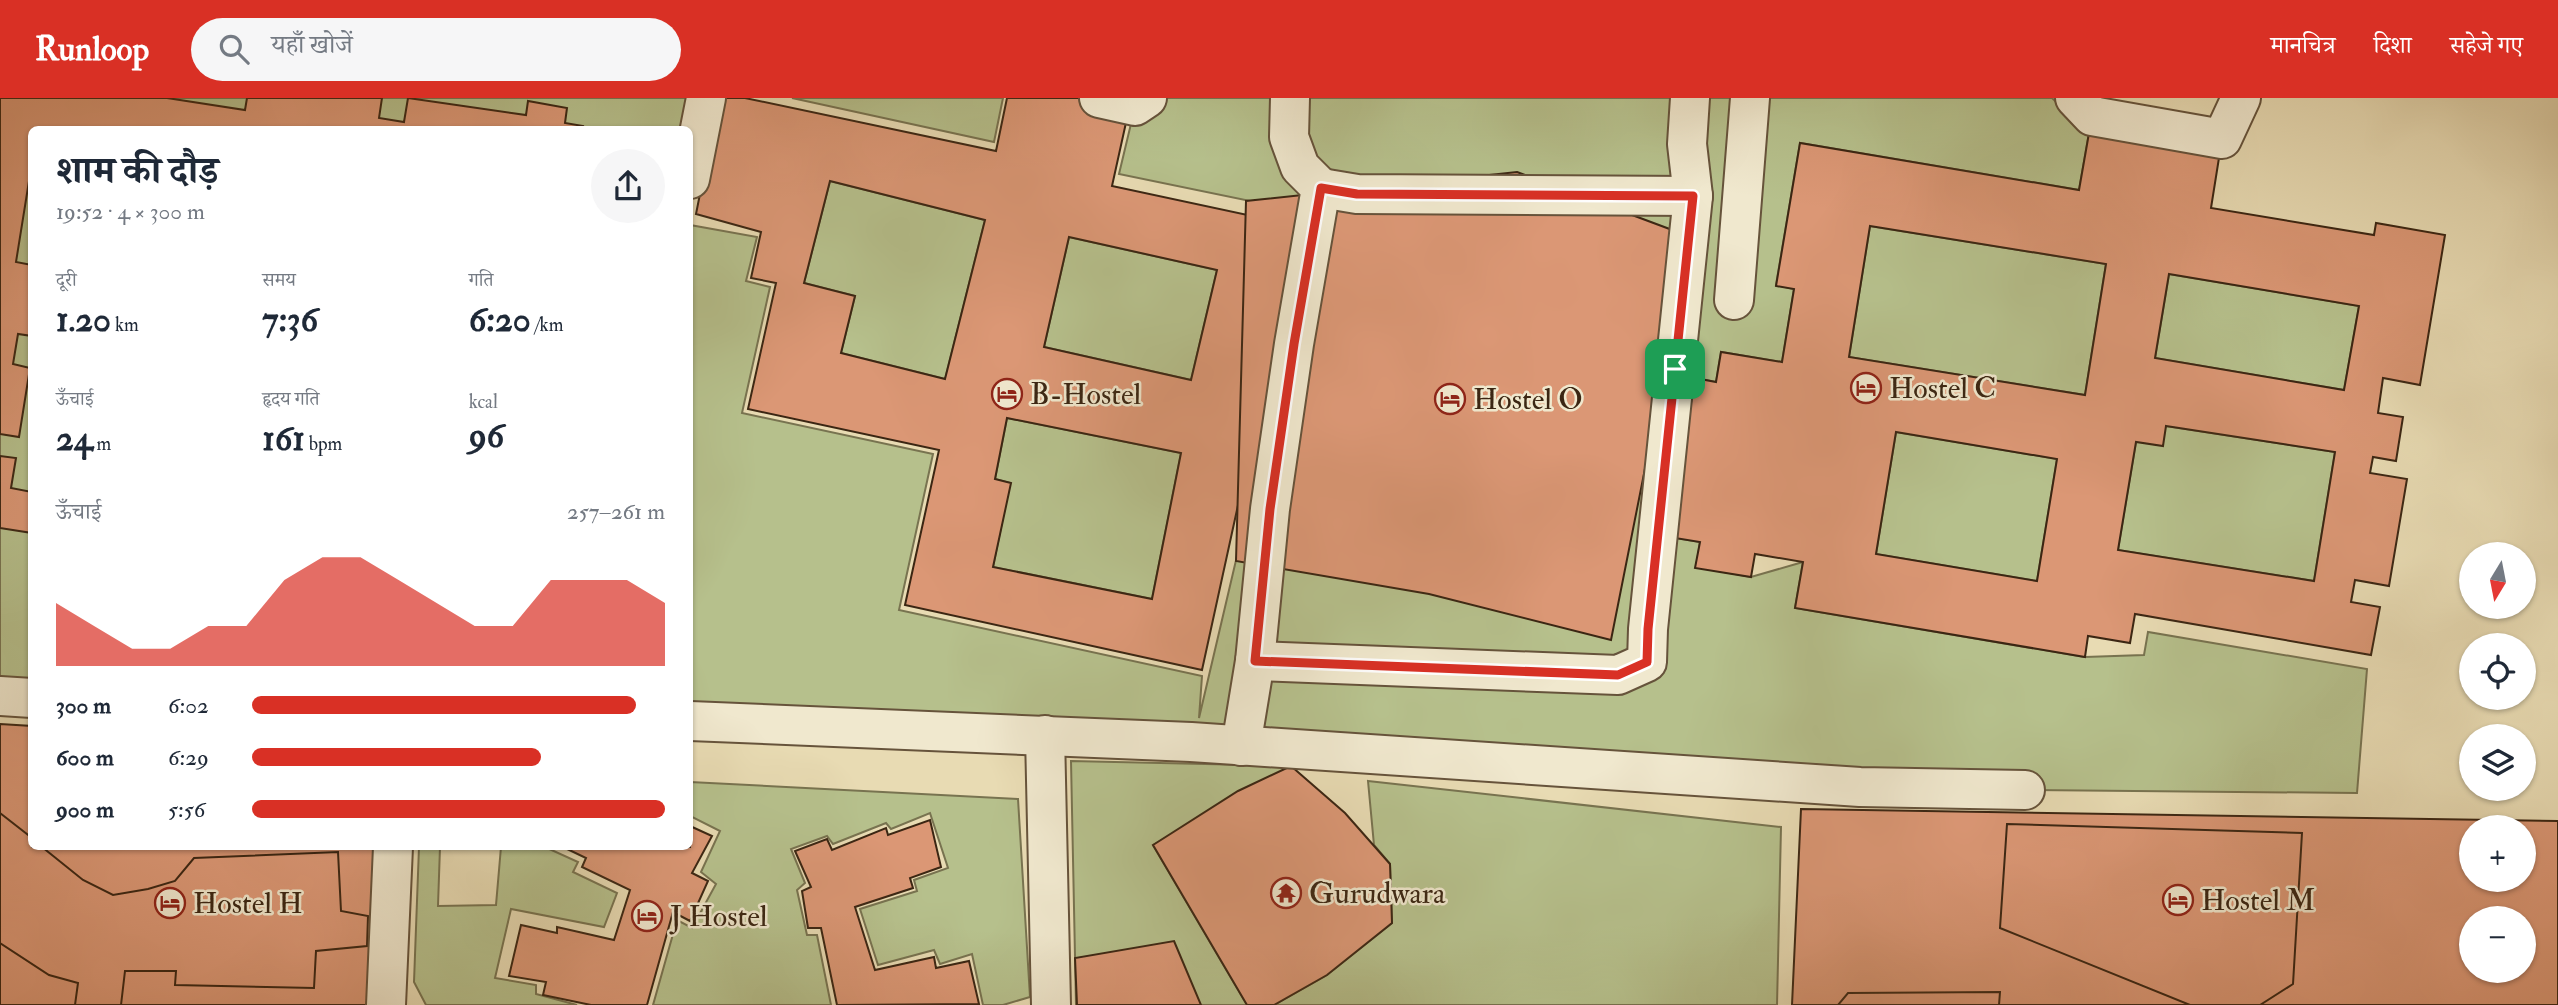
<!DOCTYPE html>
<html lang="hi">
<head>
<meta charset="utf-8">
<style>
	:root { --surface:#fff; --page:#f6f6f7; --text:#1f2937; --muted:#747a83; --accent:#d93025 }
	body { margin:0; font-family:"IM FELL Double Pica","Noto Serif Devanagari",serif; background:var(--page); color:var(--text); height:100vh; display:flex; flex-direction:column; font-size:26px; white-space:nowrap }
	* { box-sizing:border-box; margin:0 }
	p { font-size:23px; color:var(--muted) }
	.icon { flex:none; width:38px; height:38px; fill:none; stroke:currentColor; stroke-width:2; stroke-linecap:round; stroke-linejoin:round }
	.map { position:relative; flex:1; overflow:hidden }
	.sheet { position:absolute; left:28px; top:28px; width:665px; height:724px; display:flex; flex-direction:column; background:var(--surface); border-radius:10px; box-shadow:0 2px 5px #0004 }
	.sheet>* { flex:none }
	.needle { width:46px; rotate:190deg }
	.controls { position:absolute; left:2459px; top:444px; display:grid; gap:14px }
	.controls a { display:grid; place-items:center; width:77px; height:77px; border-radius:50%; background:var(--surface); box-shadow:0 2px 5px #0004; font-size:35px }
	.pin { position:absolute; display:grid; place-items:center; width:60px; height:60px; color:#fff; margin:-30px; border-radius:14px; box-shadow:0 4px 10px #0006 }
	.round { display:grid; place-items:center; flex:none; width:74px; height:74px; border-radius:37px; background:var(--page) }
	.head { display:flex; align-items:center; justify-content:space-between; height:119px; padding:0 28px }
	h1 { font-size:38px; font-weight:700; line-height:52px }
	.stats { display:grid; grid-template-columns:repeat(3,1fr); gap:10px; height:119px; padding:7px 28px }
	.stats div { display:grid; align-content:center }
	.stats b { font-size:35px; font-weight:700 }
	.stats small { font-size:19px; font-weight:400 }
	.stats p { font-size:19px }
	.chart { height:196px; padding:14px 28px }
	.chart p { display:flex; justify-content:space-between }
	.chart svg { width:100%; height:126px; margin-top:7px; fill:var(--accent); opacity:.7 }
	ul { padding:0 28px; list-style:none; font-size:23px }
	li { display:grid; grid-template-columns:112px 84px 1fr; align-items:center; height:52px }
	li i { height:18px; border-radius:9px; background:var(--accent) }
	header { display:flex; align-items:center; gap:42px; box-sizing:border-box; height:98px; padding:0 35px; background:var(--accent); color:#fff }
	header strong { font-size:33px }
	nav { display:flex; gap:38px; margin-inline-start:auto; font-size:24px }
	.search { width:490px; height:63px; background:var(--page); display:flex; align-items:center; gap:18px; box-sizing:border-box; padding:0 24px; border-radius:38px; color:var(--muted); font-size:26px }
	.map>svg:first-child { display:block }
	.grass { fill:#b6c08c; stroke:#787350; stroke-width:2 }
	.building { fill:#db9775; stroke:#3b2613; stroke-width:2; fill-rule:evenodd }
	.lines { fill:none; stroke-linecap:round; stroke-linejoin:round }
	.minor-casing { stroke:#66533b; stroke-width:42 }
	.minor { stroke:#f0e8ce; stroke-width:38 }
	.route-casing { stroke:#fff; stroke-width:14 }
	.route { stroke:#d93025; stroke-width:9 }
	.labels { text-anchor:middle; dominant-baseline:central; stroke-width:5; stroke-linejoin:round; paint-order:stroke }
	.poi-label { font-size:30px; fill:#3b2613; stroke:#f0e8ce; text-anchor:start }
</style>
</head>
<body>
<header>
<strong>Runloop</strong>
<div class="search"><svg class="icon" aria-label="search" viewBox="0 0 24 24"><circle cx="10" cy="10" r="6"/><path d="M15 15l6 6"/></svg>यहाँ खोजें</div>
<nav><a>मानचित्र</a><a>दिशा</a><a>सहेजे गए</a></nav>
</header>
<div class="map">
<svg width="2558" height="907" viewBox="0 0 2558 907">
	<rect width="100%" height="100%" fill="#e8dbb3"/>
	<filter id="stains"><feTurbulence type="fractalNoise" baseFrequency=".00286" numOctaves="4"/><feColorMatrix values="0 0 0 0 .2 0 0 0 0 .09 0 0 0 0 .02 0 0 0 .5 -.17"/></filter>
	<radialGradient id="worn" r=".72"><stop offset=".6" stop-color="#630" stop-opacity="0"/><stop offset="1" stop-color="#630" stop-opacity=".3"/></radialGradient>
	<!-- grass -->
	<g class="grass">
		<path d="M 0,0 L 702,0 L 690,32 L 32,32 L 31,586 L 0,585 Z"/>
		<path d="M 792,0 L 1003,0 L 994,44 Z"/>
		<path d="M 1099,0 L 2052,0 L 2089,35 L 2079,92 L 1800,45 L 1776,187 L 1794,191 L 1782,264 L 1721,254 L 1716,284 L 1695,280 L 1669,439 L 1700,444 L 1696,469 L 1751,479 L 1803,464 L 1795,510 L 2085,559 L 2144,557 L 2148,534 L 2367,571 L 2357,695 L 2025,692 L 690,609 L 690,127 L 757,139 L 746,183 L 770,189 L 742,315 L 933,356 L 899,512 L 1202,578 L 1199,620 L 1313,134 L 1299,113 L 1119,76 L 1135,9 Z"/>
		<path d="M 830,83 L 985,122 L 945,281 L 841,255 L 855,198 L 804,185 Z"/>
		<path d="M 1870,128 L 2106,166 L 2085,297 L 1849,259 Z"/>
		<path d="M 1069,139 L 1217,172 L 1191,282 L 1044,249 Z"/>
		<path d="M 2169,176 L 2359,208 L 2344,292 L 2155,260 Z"/>
		<path d="M 1007,320 L 1181,355 L 1152,501 L 993,469 L 1010,385 L 995,381 Z"/>
		<path d="M 2166,328 L 2335,354 L 2314,483 L 2118,452 L 2136,344 Z"/>
		<path d="M 1896,334 L 2057,361 L 2037,483 L 1876,456 Z"/>
		<path d="M 1071,663 L 1291,668 L 1153,747 L 1247,907 L 1076,907 Z"/>
		<path d="M 1368,683 L 1781,729 L 1777,907 L 1274,907 L 1327,877 L 1392,825 L 1390,766 L 1374,747 Z"/>
		<path d="M 690,684 L 1018,701 L 1030,899 L 1003,907 L 983,907 L 972,856 L 940,866 L 934,852 L 878,867 L 860,811 L 917,793 L 914,782 L 948,770 L 930,715 L 891,731 L 886,725 L 833,746 L 827,738 L 791,751 L 805,785 L 797,792 L 807,837 L 817,837 L 831,907 L 653,907 L 677,822 L 692,830 L 716,786 L 701,774 L 720,733 L 690,718 Z"/>
		<path d="M 419,749 L 440,749 L 438,808 L 496,807 L 501,749 L 545,749 L 578,764 L 573,774 L 617,795 L 604,829 L 511,811 L 495,880 L 536,887 L 536,896 L 577,907 L 426,907 L 414,884 Z"/>
	</g>
	<!-- building -->
	<g class="building">
		<path d="M 0,0 L 167,0 L 245,12 L 247,0 L 382,0 L 379,20 L 404,24 L 408,0 L 526,17 L 528,3 L 567,10 L 565,25 L 583,28 L 582,32 L 32,32 L 32,83 L 29,83 L 16,164 L 32,167 L 32,238 L 18,236 L 13,266 L 30,270 L 19,339 L 0,336 Z"/>
		<path d="M 719,0 L 745,0 L 996,53 L 1007,0 L 1080,0 L 1129,11 L 1112,88 L 1299,128 L 1202,572 L 905,507 L 939,352 L 748,311 L 776,185 L 751,180 L 761,134 L 696,116 ZM 830,83 L 985,122 L 945,281 L 841,255 L 855,198 L 804,185 ZM 1069,139 L 1217,172 L 1191,282 L 1044,249 ZM 1007,320 L 1181,355 L 1152,501 L 993,469 L 1011,385 L 995,381 Z"/>
		<path d="M 2092,18 L 2222,41 L 2211,110 L 2374,137 L 2376,125 L 2445,137 L 2420,287 L 2383,280 L 2378,315 L 2403,319 L 2396,363 L 2373,359 L 2370,375 L 2407,381 L 2389,488 L 2355,482 L 2351,504 L 2380,509 L 2371,557 L 2135,516 L 2130,545 L 2088,538 L 2085,559 L 1795,510 L 1803,464 L 1755,456 L 1751,479 L 1695,470 L 1700,444 L 1669,439 L 1695,280 L 1716,284 L 1721,254 L 1782,264 L 1794,191 L 1776,188 L 1800,45 L 2079,92 ZM 1870,128 L 2106,166 L 2085,297 L 1849,259 ZM 2169,176 L 2359,208 L 2344,292 L 2155,260 ZM 2166,328 L 2335,354 L 2314,483 L 2118,452 L 2136,344 L 2163,348 ZM 1896,334 L 2057,361 L 2037,483 L 1876,456 Z"/>
		<path d="M 1517,74 L 1691,139 L 1611,542 L 1429,496 L 1236,463 L 1246,103 Z"/>
		<path d="M 0,358 L 16,360 L 11,390 L 32,394 L 32,435 L 0,430 Z"/>
		<path d="M 0,626 L 32,628 L 32,749 L 377,749 L 370,907 L 0,907 Z"/>
		<path d="M 1291,668 L 1345,715 L 1390,766 L 1392,825 L 1327,877 L 1274,907 L 1247,907 L 1153,747 L 1238,693 Z"/>
		<path d="M 1801,711 L 2558,723 L 2558,907 L 1792,907 ZM 2471,730 L 2524,730 L 2524,782 L 2471,782 ZM 2471,821 L 2524,821 L 2524,873 L 2471,873 Z"/>
		<path d="M 0,715 L 32,740 L 32,749 L 42,749 L 83,782 L 113,797 L 148,791 L 175,783 L 194,760 L 338,754 L 341,813 L 368,818 L 367,848 L 316,853 L 314,890 L 175,887 L 176,873 L 125,873 L 121,907 L 75,907 L 78,885 L 49,877 L 0,845 Z"/>
		<path d="M 930,722 L 941,769 L 910,780 L 913,790 L 855,809 L 875,872 L 934,859 L 936,870 L 969,863 L 979,906 L 837,907 L 821,830 L 808,830 L 802,793 L 811,789 L 795,753 L 827,741 L 832,752 L 886,730 L 888,737 Z"/>
		<path d="M 2007,726 L 2302,735 L 2293,886 L 2260,907 L 2190,907 L 2000,830 Z"/>
		<path d="M 690,728 L 712,738 L 692,775 L 708,783 L 690,823 L 673,814 L 647,907 L 591,907 L 543,897 L 546,884 L 509,878 L 521,827 L 557,835 L 557,829 L 614,842 L 630,792 L 582,769 L 586,760 L 563,749 L 690,749 Z"/>
		<path d="M 1174,843 L 1201,907 L 1077,907 L 1075,860 Z"/>
		<path d="M 2000,894 L 1999,907 L 1838,907 L 1848,895 Z"/>
	</g>
	<g class="lines">
		<!-- minor casing -->
		<g class="minor-casing">
			<g id="minor">
				<path d="M 1099,0 L 1135,8 L 1147,0"/>
				<path d="M 2075,0 L 2092,18 L 2222,41 L 2241,0"/>
				<path d="M 690,81 L 706,0"/>
				<path d="M 1321,90 L 1357,96 L 1693,98"/>
				<path d="M 1734,202 L 1750,0"/>
				<path d="M 1255,563 L 1618,577 L 1647,564 L 1648,531 L 1693,98 L 1687,46 L 1690,0"/>
				<path d="M 0,598 L 32,600"/>
				<path d="M 690,623 L 1191,644 L 1860,689 L 2025,692"/>
				<path d="M 1045,637 L 1051,907"/>
				<path d="M 1241,648 L 1255,563 L 1270,411 L 1294,246 L 1321,90 L 1300,69 L 1289,39 L 1290,0"/>
				<path d="M 386,907 L 393,749"/>
			</g>
		</g>
		<!-- minor -->
		<use href="#minor" class="minor"/>
	</g>
	<g class="lines">
		<!-- route casing -->
		<g class="route-casing">
			<path id="route" d="M 1321,90 L 1357,96 L 1693,98 L 1648,531 L 1647,564 L 1618,577 L 1255,563 L 1270,411 L 1294,246 Z"/>
		</g>
		<!-- route -->
		<use href="#route" class="route"/>
	</g>
	<!-- icons -->
	<defs>
		<g id="hotel-ring" transform="scale(1.575)"><circle r="9.5" fill="#f0e8ce" stroke="#8f2418" stroke-width="1.5"/><path d="M-6-4.5h1.5V1H6V5H4.5V3h-9V5H-6ZM-4 0a1.8 1.8 0 1 1 3.6 0ZM.5 0V-2.5h3Q6-2.5 6 0Z" fill="#8f2418"/></g>
		<g id="temple-ring" transform="scale(1.575)"><circle r="9.5" fill="#f0e8ce" stroke="#8f2418" stroke-width="1.5"/><path d="M0-6L5-2H3V0L6.5 2.5H4V6H1.5V3h-3V6H-4V2.5H-6.5L-3 0V-2H-5Z" fill="#8f2418"/></g>
	</defs>
	<g fill-rule="evenodd">
		<use href="#hotel-ring" x="1866" y="290"/>
		<use href="#hotel-ring" x="1007" y="296"/>
		<use href="#hotel-ring" x="1450" y="301"/>
		<use href="#temple-ring" x="1286" y="795"/>
		<use href="#hotel-ring" x="2178" y="802"/>
		<use href="#hotel-ring" x="170" y="805"/>
		<use href="#hotel-ring" x="647" y="818"/>
	</g>
	<g class="labels">
		<!-- poi labels -->
		<g class="poi-label">
			<text x="1889" y="290">Hostel C</text>
			<text x="1030" y="296">B-Hostel</text>
			<text x="1473" y="301">Hostel O</text>
			<text x="1309" y="795">Gurudwara</text>
			<text x="2201" y="802">Hostel M</text>
			<text x="193" y="805">Hostel H</text>
			<text x="670" y="818">J Hostel</text>
		</g>
	</g>
	<rect width="100%" height="100%" filter="url(#stains)"/>
	<rect width="100%" height="100%" fill="url(#worn)"/>
</svg>
<div class="controls">
<a><svg class="needle" viewBox="-14 -14 28 28"><path d="M0-13l5 13h-10z" fill="#e53935"/><path d="M0 13l5-13h-10z" fill="#747a83"/></svg></a>
<a><svg class="icon" aria-label="locate" viewBox="0 0 24 24"><circle cx="12" cy="12" r="6"/><path d="M12 2v4M12 18v4M2 12h4M18 12h4"/></svg></a>
<a><svg class="icon" aria-label="layers" viewBox="0 0 24 24"><path d="M12 4l9 5-9 5-9-5zM3 14l9 5 9-5"/></svg></a>
<a>+</a>
<a>−</a>
</div>
<div class="pin" style="left:1675px;top:271px;background:#1e9e55"><svg class="icon" aria-label="arrive" viewBox="0 0 24 24"><path d="M6 21V4h12l-3 4 3 4H6"/></svg></div>
<section class="sheet">
<div class="head"><div><h1>शाम की दौड़</h1><p>19:52 · 4 × 300 m</p></div><a class="round"><svg class="icon" aria-label="share" viewBox="0 0 24 24"><path d="M12 15V3M7 8l5-5 5 5M5 13v7h14v-7"/></svg></a></div>
<div class="stats">
<div><p>दूरी</p><b>1.20<small> km</small></b></div>
<div><p>समय</p><b>7:36</b></div>
<div><p>गति</p><b>6:20<small> /km</small></b></div>
</div>
<div class="stats">
<div><p>ऊँचाई</p><b>24<small> m</small></b></div>
<div><p>हृदय गति</p><b>161<small> bpm</small></b></div>
<div><p>kcal</p><b>96</b></div>
</div>
<div class="chart"><p><span>ऊँचाई</span>257–261 m</p>
<svg viewBox="0 0 160 44" preserveAspectRatio="none"><path d="M0 44V22L10 30L20 38L30 38L40 30L50 30L60 14L70 6L80 6L90 14L100 22L110 30L120 30L130 14L140 14L150 14L160 22V44z"/></svg>
</div>
<ul>
<li><b>300 m</b>6:02<i style="width:93%"></i></li>
<li><b>600 m</b>6:29<i style="width:70%"></i></li>
<li><b>900 m</b>5:56<i style="width:100%"></i></li>
</ul>
</section>
</div>
</body>
</html>
